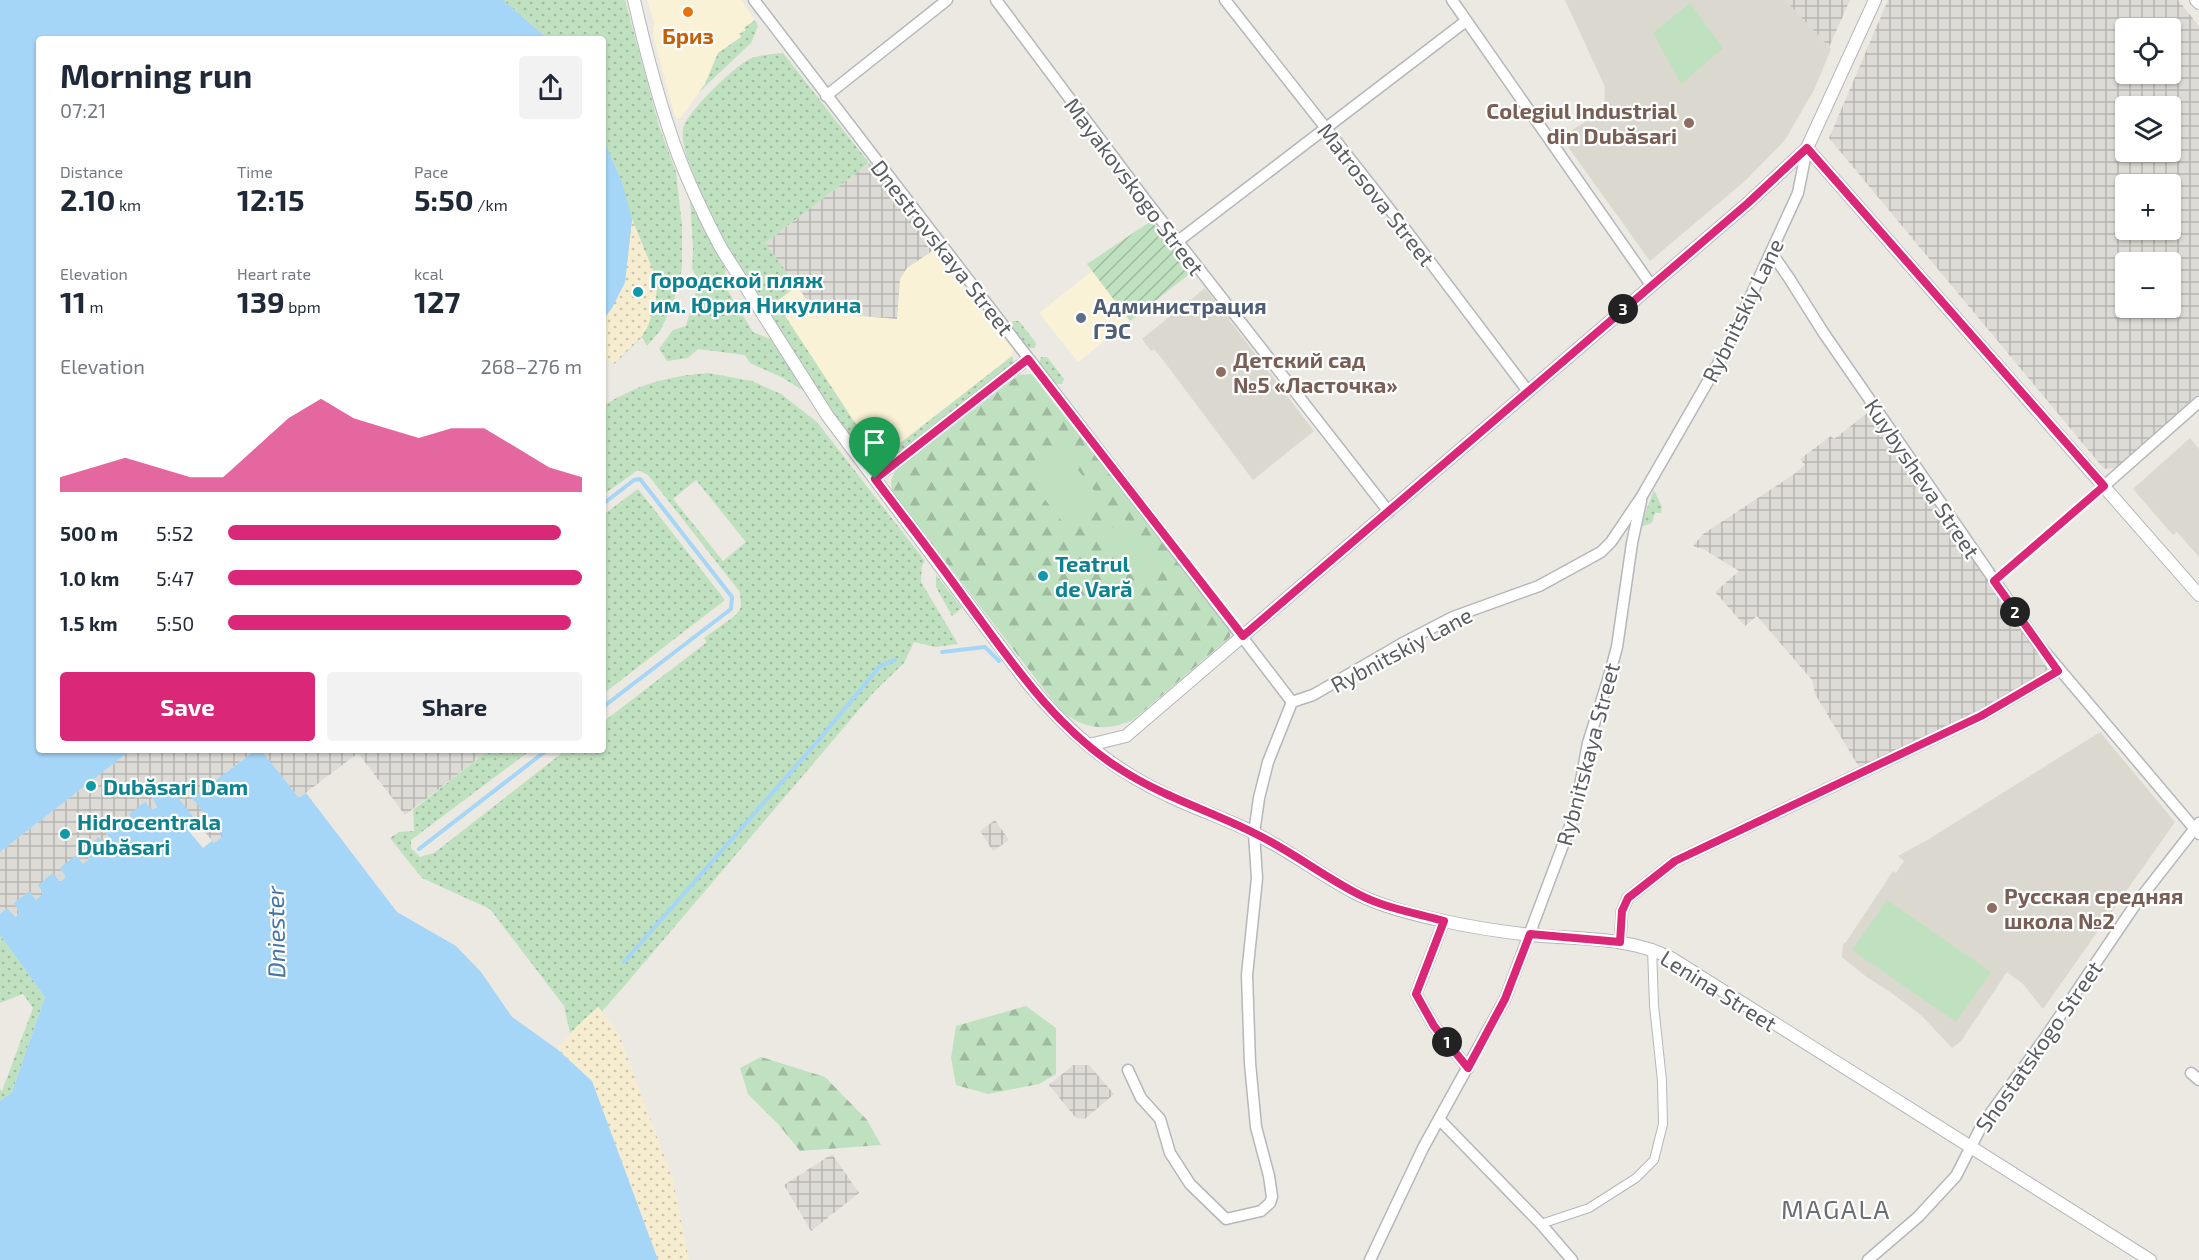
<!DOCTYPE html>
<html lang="en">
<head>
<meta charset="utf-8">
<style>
	:root { --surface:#fff; --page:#f2f2f3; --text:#1f2937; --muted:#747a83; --accent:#db2777 }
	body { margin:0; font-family:"Exo 2",sans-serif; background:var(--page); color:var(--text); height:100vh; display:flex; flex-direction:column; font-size:22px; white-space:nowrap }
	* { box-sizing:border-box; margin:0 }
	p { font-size:20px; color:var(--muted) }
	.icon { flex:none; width:33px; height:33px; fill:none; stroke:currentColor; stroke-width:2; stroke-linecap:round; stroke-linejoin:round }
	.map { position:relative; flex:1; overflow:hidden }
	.panel { position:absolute; left:36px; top:36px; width:570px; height:717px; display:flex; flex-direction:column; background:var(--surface); border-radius:6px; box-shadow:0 2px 4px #0004 }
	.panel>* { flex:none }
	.tools { position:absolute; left:2115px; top:18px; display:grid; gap:12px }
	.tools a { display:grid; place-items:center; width:66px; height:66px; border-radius:6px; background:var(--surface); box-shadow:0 2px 4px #0004; font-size:30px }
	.pin { position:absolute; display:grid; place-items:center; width:51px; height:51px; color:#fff; margin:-62px -26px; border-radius:50% 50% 50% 0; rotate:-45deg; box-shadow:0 0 6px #0007 }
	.pin .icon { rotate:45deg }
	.km { position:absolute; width:30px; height:30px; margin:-15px; border-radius:50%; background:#222; color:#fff; font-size:16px; line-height:30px; text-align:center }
	.round { display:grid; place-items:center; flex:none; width:63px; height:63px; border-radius:6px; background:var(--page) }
	.headline { display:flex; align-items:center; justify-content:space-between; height:102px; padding:0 24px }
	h1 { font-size:33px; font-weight:700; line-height:45px }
	.stats { display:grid; grid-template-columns:repeat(3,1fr); gap:9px; height:102px; padding:6px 24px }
	.stats div { display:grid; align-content:center }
	.stats b { font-size:30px; font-weight:700 }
	.stats small { font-size:16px; font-weight:400 }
	.stats p { font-size:16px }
	.chart { height:168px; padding:12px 24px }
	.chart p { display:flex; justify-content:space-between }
	.chart svg { width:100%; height:108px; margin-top:6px; fill:var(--accent); opacity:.7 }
	.primary-button { display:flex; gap:12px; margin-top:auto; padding:12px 24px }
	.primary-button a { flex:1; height:69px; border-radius:6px; background:var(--accent); color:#fff; font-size:24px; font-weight:700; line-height:69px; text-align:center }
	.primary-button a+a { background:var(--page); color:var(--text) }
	ul { padding:0 24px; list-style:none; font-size:20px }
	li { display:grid; grid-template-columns:96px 72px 1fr; align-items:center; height:45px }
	li i { height:15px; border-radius:8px; background:var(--accent) }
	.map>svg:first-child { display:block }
	.commercial { fill:#faf2d7 }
	.industrial { fill:url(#industrial-grid); fill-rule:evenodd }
	.education { fill:#dbd8cf }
	.grass { fill:url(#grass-dots); fill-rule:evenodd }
	.forest { fill:url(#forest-firs) }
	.sand { fill:url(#sand-dots) }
	.garden { fill:url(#garden-furrows) }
	.pitch { fill:#c0e1bf }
	.water { fill:#a5d5f7 }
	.pier { fill:#ebe9e1 }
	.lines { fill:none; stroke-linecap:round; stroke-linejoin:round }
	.stream { stroke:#a5d5f7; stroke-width:4 }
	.pedestrian-casing { stroke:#b4b7bb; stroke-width:10 }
	.minor-casing { stroke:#b4b7bb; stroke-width:13 }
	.tertiary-casing { stroke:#b4b7bb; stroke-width:14 }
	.pedestrian { stroke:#fff; stroke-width:8 }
	.minor { stroke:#fff; stroke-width:10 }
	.tertiary { stroke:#fff; stroke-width:12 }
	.route-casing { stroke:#fff; stroke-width:12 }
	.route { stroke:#db2777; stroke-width:8 }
	.food-dot { fill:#e8710a; stroke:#fff; stroke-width:2 }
	.education-dot { fill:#8d6e63; stroke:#fff; stroke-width:2 }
	.culture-dot { fill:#0f9aa8; stroke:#fff; stroke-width:2 }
	.service-dot { fill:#5c6f8a; stroke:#fff; stroke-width:2 }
	.labels { text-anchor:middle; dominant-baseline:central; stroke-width:4.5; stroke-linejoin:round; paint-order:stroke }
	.food-label { font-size:22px; font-weight:bold; fill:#c56008; stroke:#fff }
	.education-label { font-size:22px; font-weight:bold; fill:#785e54; stroke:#fff; text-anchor:start }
	.street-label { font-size:22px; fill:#5a5d61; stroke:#fff }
	.culture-label { font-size:22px; font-weight:bold; fill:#0d838f; stroke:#fff; text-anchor:start }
	.service-label { font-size:22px; font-weight:bold; fill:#4e5e75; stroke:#fff; text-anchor:start }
	.water-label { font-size:24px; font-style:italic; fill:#4576a6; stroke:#fff }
	.quarter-label { font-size:26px; letter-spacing:1.5px; fill:#6b6f73; stroke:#fff }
</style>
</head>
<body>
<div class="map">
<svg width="2199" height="1260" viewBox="0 0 2199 1260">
	<defs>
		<pattern id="industrial-grid" width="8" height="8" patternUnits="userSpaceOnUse" patternTransform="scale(1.5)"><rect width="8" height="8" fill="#dddbd6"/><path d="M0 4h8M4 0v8" fill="none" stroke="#b6b5b1"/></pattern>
		<pattern id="grass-dots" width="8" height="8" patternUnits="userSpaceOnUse" patternTransform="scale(1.5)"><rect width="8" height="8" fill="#c0e1bf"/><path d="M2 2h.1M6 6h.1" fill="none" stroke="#9fba9f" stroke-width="1.8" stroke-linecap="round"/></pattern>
		<pattern id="forest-firs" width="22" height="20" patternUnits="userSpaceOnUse" patternTransform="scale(1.5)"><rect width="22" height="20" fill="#c0e1bf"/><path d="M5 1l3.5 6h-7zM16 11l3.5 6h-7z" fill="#9fba9f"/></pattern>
		<pattern id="sand-dots" width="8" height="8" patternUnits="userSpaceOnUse" patternTransform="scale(1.5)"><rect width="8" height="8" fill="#f6edd1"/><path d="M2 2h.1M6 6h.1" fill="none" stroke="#cac3ad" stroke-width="1.8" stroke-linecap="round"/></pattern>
		<pattern id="garden-furrows" width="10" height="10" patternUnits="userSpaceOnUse" patternTransform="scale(1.5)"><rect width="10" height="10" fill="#c0e1bf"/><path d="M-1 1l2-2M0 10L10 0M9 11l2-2" fill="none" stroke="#9fba9f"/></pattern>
	</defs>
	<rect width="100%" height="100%" fill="#ebe9e1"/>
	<!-- commercial -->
	<g class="commercial">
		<path d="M 647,0 L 741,0 L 755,20 L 744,28 L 746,30 L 741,37 L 718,53 L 705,84 L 680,119 L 675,117 L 653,35 L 654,21 Z"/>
		<path d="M 935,249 L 1013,350 L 1012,356 L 888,452 L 868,443 L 776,302 L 797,286 L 816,312 L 897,319 L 900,279 L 907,268 Z"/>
		<path d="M 1092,271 L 1130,321 L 1078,362 L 1039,313 Z"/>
	</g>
	<!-- industrial -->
	<g class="industrial">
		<path d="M 1785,0 L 1850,0 L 1829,47 Z"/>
		<path d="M 1888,0 L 2178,0 L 2199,26 L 2199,395 L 2115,468 L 2104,469 L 1829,138 ZM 2126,28 L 2170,28 L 2170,74 L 2126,74 ZM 2126,106 L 2170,106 L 2170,152 L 2126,152 ZM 2126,184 L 2170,184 L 2170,230 L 2126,230 ZM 2170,262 L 2170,308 L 2126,308 L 2126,262 Z"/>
		<path d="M 869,163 L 935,249 L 907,268 L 900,279 L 897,319 L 816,312 L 765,243 Z"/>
		<path d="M 1870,411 L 2050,672 L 1983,711 L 1859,767 L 1815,694 L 1812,680 L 1757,616 L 1745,626 L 1715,592 L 1739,571 L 1705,550 L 1693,546 L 1703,534 L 1793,475 L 1805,465 L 1800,459 L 1831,436 L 1834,439 Z"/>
		<path d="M 131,750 L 256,750 L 226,772 L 223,836 L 214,843 L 167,785 L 152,797 L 157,806 L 152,810 L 130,814 L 135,823 L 128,829 L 121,820 L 106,833 L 111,842 L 106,846 L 99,837 L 83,849 L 89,859 L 83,864 L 60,868 L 66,877 L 60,882 L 38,885 L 43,895 L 36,900 L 29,891 L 14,903 L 20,913 L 14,917 L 7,908 L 0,914 L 0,852 Z"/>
		<path d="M 261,750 L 489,750 L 405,815 L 358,753 L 299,798 Z"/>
		<path d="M 995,820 L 1009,840 L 993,851 L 980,831 Z"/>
		<path d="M 1073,1065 L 1089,1065 L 1114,1094 L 1085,1119 L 1076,1118 L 1049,1085 Z"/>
		<path d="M 832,1154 L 859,1193 L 811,1231 L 784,1185 Z"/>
	</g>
	<!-- education -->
	<g class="education">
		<path d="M 1565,0 L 1785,0 L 1831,49 L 1814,90 L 1785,140 L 1745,181 L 1650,261 L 1561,137 L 1604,110 L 1605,87 Z"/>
		<path d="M 1205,288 L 1314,431 L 1253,480 L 1163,360 L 1154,349 L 1151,351 L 1142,339 Z"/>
		<path d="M 2190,438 L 2199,449 L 2199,557 L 2177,532 L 2173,535 L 2133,489 Z"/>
		<path d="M 2100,732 L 2175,822 L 2043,1009 L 2023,984 L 2007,972 L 1961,1041 L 1952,1048 L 1922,1016 L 1893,994 L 1864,975 L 1842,957 L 1843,944 L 1846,942 L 1893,871 L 1896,873 L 1904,861 L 1898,856 L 1929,839 Z"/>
	</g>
	<!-- grass -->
	<g class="grass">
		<path d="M 503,0 L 625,0 L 659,126 L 676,172 L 682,226 L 682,268 L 673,304 L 660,331 L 647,346 L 642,337 L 613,365 L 609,360 L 603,363 L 603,320 L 612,308 L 622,182 L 603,138 L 603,39 L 548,39 Z"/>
		<path d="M 755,20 L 758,26 L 751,43 L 698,93 L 705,84 L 718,53 L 741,37 L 739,34 L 746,30 L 744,28 Z"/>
		<path d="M 783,53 L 869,163 L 765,243 L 797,286 L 776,302 L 868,443 L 889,452 L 1012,356 L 1014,363 L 890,460 C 879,463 872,463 863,455 C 803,366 733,279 695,178 C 689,162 681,146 683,129 C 686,113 736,64 752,58 C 761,55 773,54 783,53 Z"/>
		<path d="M 690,197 L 726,270 L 723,283 L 753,332 L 770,339 L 807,393 L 783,378 L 750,363 L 745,355 L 698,349 L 688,358 L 667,361 L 659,349 L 673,330 L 686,326 L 699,282 L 692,268 L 693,250 Z"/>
		<path d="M 1013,321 L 1019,321 L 1036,343 L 1035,348 L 1028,348 L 1011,327 Z"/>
		<path d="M 1041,357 L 1047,357 L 1064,379 L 1062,384 L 1056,384 L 1039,363 Z"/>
		<path d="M 708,373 L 752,381 L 781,394 L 817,422 L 925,561 L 922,565 L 921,582 L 958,644 L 935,647 L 914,642 L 904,663 L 874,692 L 620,991 L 602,1011 L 598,1007 L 570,1033 L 564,1006 L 490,909 L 422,878 L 390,838 L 399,832 L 414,831 L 413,810 L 489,750 L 531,750 L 411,840 L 411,848 L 420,857 L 434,853 L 566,750 L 603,750 L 603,722 L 707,642 L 704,638 L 736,615 L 741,607 L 740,592 L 648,475 L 638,470 L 603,495 L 603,406 C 636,385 668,376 708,373 ZM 696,480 L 746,542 L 723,561 L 673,499 Z"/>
		<path d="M 638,489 L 725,600 L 603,694 L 603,515 Z"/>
		<path d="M 1654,490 L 1662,507 L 1661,513 L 1655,513 L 1652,523 L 1640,527 Z"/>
		<path d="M 936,575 L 962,608 L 952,616 L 936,587 Z"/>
		<path d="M 0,935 L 45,997 L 12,1092 L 0,1101 L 0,1089 L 2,1091 L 33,1008 L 23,994 L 0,1003 Z"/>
	</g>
	<!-- forest -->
	<g class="forest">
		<path d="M 1033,374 L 1231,628 L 1230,637 L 1133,720 C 1112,730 1089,730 1070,717 C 1062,713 1056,703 1050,697 L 892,492 L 891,481 L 895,471 L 1019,375 Z"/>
		<path d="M 1026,1006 L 1056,1028 L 1056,1074 L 1039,1084 L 988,1094 L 956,1085 L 951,1058 L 956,1026 Z"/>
		<path d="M 761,1057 L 825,1077 L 867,1120 L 881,1145 L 800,1151 L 779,1125 L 748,1094 L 740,1068 Z"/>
	</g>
	<!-- sand -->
	<g class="sand">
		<path d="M 632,219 L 657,280 L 656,302 L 648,326 L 642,336 L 613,365 L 609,360 L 603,363 L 603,320 L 612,308 L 625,282 Z"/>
		<path d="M 598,1007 L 619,1034 L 673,1180 L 689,1260 L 658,1260 L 592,1081 L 557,1049 L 578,1025 Z"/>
	</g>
	<!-- garden -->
	<path class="garden" d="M 1151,221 L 1193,271 L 1130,321 L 1087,264 Z"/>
	<!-- pitch -->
	<g class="pitch">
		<path d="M 1690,3 L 1723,48 L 1681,84 L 1653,33 Z"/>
		<path d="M 1057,443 L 1103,502 L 1068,529 L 1022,470 Z"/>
		<path d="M 1124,518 L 1159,561 L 1136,580 L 1100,538 Z"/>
		<path d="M 1887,900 L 1991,972 L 1956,1022 L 1852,950 Z"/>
	</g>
	<!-- water -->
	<g class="water">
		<path d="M 0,0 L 503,0 L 548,39 L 39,39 L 39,750 L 131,750 L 0,852 Z"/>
		<path d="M 603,138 L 622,182 L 632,219 L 625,282 L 612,308 L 603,320 Z"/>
		<path d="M 256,750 L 261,750 L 299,798 L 306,793 L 397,912 L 456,946 L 481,972 L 512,1017 L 557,1049 L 592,1081 L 658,1260 L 0,1260 L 0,1101 L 12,1092 L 45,997 L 0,935 L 0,914 L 7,908 L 15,917 L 20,913 L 14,903 L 29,891 L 36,900 L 43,894 L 38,885 L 53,873 L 60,882 L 66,877 L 60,868 L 76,855 L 83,864 L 89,859 L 83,849 L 99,837 L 106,846 L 111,842 L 106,832 L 122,820 L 129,828 L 135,823 L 129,814 L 145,802 L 152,810 L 157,807 L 152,797 L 168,785 L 214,843 L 223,836 L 192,798 Z"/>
	</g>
	<!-- pier -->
	<path class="pier" d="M 196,821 L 212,841 L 203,848 L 186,828 Z"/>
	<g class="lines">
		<!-- stream -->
		<g class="stream">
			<path d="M 603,504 L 634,480 L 640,479 L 732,597 L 731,609 L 603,707"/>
			<path d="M 942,652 L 985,647 L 999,661"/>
			<path d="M 419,849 L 547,750"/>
			<path d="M 624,962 L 817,742 L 880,666 L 895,660"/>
		</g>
		<!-- pedestrian casing -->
		<g class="pedestrian-casing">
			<g id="pedestrian">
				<path d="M 1993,581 L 2104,486"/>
				<path d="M 1541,1224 L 1589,1208 L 1636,1178 L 1654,1160 L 1663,1124 L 1662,1081 L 1654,1005 L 1652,948"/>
			</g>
		</g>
		<!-- minor casing -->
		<g class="minor-casing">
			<g id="minor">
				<path d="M 754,0 L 1292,702"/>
				<path d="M 996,0 L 1147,202 L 1389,512"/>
				<path d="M 1225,0 L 1406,230 L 1527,390"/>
				<path d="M 1452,0 L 1651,285"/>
				<path d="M 826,96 L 947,0"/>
				<path d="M 1178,241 L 1466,21"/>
				<path d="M 1771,252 L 1789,278 L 1823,332 L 2039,645 L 2199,834"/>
				<path d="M 875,479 L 1028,359"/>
				<path d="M 2104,486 L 2199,402"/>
				<path d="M 1444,921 L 1416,994 L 1434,1026 L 1468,1068"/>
				<path d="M 1620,942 L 1622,911 L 1628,898 L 1675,861 L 1981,716 L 2058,671"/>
				<path d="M 1128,1070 L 1141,1098 L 1160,1119 L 1170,1153 L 1190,1184 L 1226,1219 L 1261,1211 L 1270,1203 L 1272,1197 L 1269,1176 L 1256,1127 L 1250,1063 L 1247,975 L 1257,878 L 1254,833 L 1259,798 L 1268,762 L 1292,702 L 1313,695 L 1401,644 L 1453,617 L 1539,586 L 1601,552 L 1611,542 L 1642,496 L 1726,350 L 1798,193 L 1807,148"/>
				<path d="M 2191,1073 L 2199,1080"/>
				<path d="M 1439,1119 L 1541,1224 L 1572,1260"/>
				<path d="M 1370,1260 L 1423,1148 L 1505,999 L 1575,813 L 1588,743 L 1608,680 L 1617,647 L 1632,543 L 1641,501"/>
				<path d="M 1868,1260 L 1918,1217 L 1956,1176 L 1982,1125 L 2045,1038 L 2135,905 L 2199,823"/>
			</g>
		</g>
		<!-- tertiary casing -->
		<g class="tertiary-casing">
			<g id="tertiary">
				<path d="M 634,0 C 644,44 655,87 669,129 C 682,170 701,210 721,248 L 827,415 L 1026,681 C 1067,731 1109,768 1169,796 C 1197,810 1228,819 1256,834 C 1291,852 1323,876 1357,894 C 1383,907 1415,915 1444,921 C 1476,928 1510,933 1542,936 C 1585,939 1631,938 1671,958 L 2150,1260"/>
				<path d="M 2196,0 L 2199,3"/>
				<path d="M 1807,148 L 2199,595"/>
				<path d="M 1089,745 L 1126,736 L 1748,203 L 1807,148 L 1875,0"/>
			</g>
		</g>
		<!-- pedestrian -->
		<use href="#pedestrian" class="pedestrian"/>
		<!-- minor -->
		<use href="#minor" class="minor"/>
		<!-- tertiary -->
		<use href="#tertiary" class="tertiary"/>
	</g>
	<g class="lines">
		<!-- route casing -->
		<g class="route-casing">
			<path id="route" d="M 1807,148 L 2104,486 L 1994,581 L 2058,671 L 1981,716 L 1675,861 L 1628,898 L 1622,911 L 1620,942 L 1530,934 L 1505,999 L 1468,1068 L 1434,1026 L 1416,994 L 1444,921 C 1416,913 1384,908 1358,894 C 1323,876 1291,851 1256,834 C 1211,811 1163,797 1120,769 C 1054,727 1011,661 965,599 C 936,558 905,519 875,479 L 1028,359 L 1243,636 L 1748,203 Z"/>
		</g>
		<!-- route -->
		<use href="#route" class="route"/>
	</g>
	<!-- markers -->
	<circle class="food-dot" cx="688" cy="12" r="6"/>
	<g class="education-dot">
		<circle cx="1689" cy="123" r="6"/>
		<circle cx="1221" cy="372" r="6"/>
		<circle cx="1992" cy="908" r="6"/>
	</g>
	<g class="culture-dot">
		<circle cx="638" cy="292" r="6"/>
		<circle cx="1043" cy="576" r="6"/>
		<circle cx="91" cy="786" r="6"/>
		<circle cx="65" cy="834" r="6"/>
	</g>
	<circle class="service-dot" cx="1081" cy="318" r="6"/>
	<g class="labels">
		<!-- food labels -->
		<g class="food-label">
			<text x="688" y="35">Бриз</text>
		</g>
		<!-- education labels -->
		<g class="education-label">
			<text x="1677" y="110" text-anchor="end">Colegiul Industrial<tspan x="1677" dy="25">din Dubăsari</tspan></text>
			<text x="1233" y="359">Детский сад<tspan x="1233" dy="25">№5 «Ласточка»</tspan></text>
			<text x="2004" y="895">Русская средняя<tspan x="2004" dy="25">школа №2</tspan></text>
		</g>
		<!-- street labels -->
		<g class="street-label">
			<text transform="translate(1135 186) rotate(53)">Mayakovskogo Street</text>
			<text transform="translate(1377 194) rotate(52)">Matrosova Street</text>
			<text transform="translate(943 247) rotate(52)">Dnestrovskaya Street</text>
			<text transform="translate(1742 310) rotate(-64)">Rybnitskiy Lane</text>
			<text transform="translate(1923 478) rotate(56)">Kuybysheva Street</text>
			<text transform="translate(1401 649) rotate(-28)">Rybnitskiy Lane</text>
			<text transform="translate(1587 754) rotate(-75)">Rybnitskaya Street</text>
			<text transform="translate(1719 990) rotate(32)">Lenina Street</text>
			<text transform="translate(2038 1046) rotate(-55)">Shostatskogo Street</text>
		</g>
		<!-- culture labels -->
		<g class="culture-label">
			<text x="650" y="279">Городской пляж<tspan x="650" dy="25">им. Юрия Никулина</tspan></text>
			<text x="1055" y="563">Teatrul<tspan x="1055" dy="25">de Vară</tspan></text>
			<text x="103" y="786">Dubăsari Dam</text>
			<text x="77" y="821">Hidrocentrala<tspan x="77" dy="25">Dubăsari</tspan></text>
		</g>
		<!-- service labels -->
		<g class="service-label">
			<text x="1093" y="305">Администрация<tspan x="1093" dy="25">ГЭС</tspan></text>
		</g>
		<!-- water labels -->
		<g class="water-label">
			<text transform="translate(275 932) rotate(-91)">Dniester</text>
		</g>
		<!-- quarter labels -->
		<g class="quarter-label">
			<text x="1836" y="1208">MAGALA</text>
		</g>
	</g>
</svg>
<div class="tools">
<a><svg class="icon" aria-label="locate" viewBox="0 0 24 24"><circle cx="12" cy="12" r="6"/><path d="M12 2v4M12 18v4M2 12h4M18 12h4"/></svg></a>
<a><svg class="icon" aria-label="layers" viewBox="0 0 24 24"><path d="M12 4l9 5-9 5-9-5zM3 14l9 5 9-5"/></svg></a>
<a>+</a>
<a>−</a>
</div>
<div class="pin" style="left:875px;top:479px;background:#1e9e55"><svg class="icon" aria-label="arrive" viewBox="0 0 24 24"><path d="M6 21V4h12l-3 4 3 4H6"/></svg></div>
<b class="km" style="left:1447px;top:1042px">1</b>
<b class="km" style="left:2015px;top:612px">2</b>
<b class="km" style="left:1623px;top:309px">3</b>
<section class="panel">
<div class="headline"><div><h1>Morning run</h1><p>07:21</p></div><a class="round"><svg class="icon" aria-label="share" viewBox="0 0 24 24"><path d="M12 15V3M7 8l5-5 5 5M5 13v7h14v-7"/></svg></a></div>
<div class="stats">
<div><p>Distance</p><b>2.10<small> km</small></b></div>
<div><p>Time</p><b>12:15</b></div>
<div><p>Pace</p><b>5:50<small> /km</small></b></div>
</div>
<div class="stats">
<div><p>Elevation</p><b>11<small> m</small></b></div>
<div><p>Heart rate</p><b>139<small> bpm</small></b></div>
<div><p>kcal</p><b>127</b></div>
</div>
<div class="chart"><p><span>Elevation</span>268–276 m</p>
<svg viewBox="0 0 160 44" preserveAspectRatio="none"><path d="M0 44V38L10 34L20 30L30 34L40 38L50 38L60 26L70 14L80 6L90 14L100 18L110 22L120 18L130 18L140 26L150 34L160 38V44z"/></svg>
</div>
<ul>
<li><b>500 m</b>5:52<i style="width:94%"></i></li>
<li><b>1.0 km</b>5:47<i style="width:100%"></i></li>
<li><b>1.5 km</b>5:50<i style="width:97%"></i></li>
</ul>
<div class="primary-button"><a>Save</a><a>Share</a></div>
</section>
</div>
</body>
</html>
